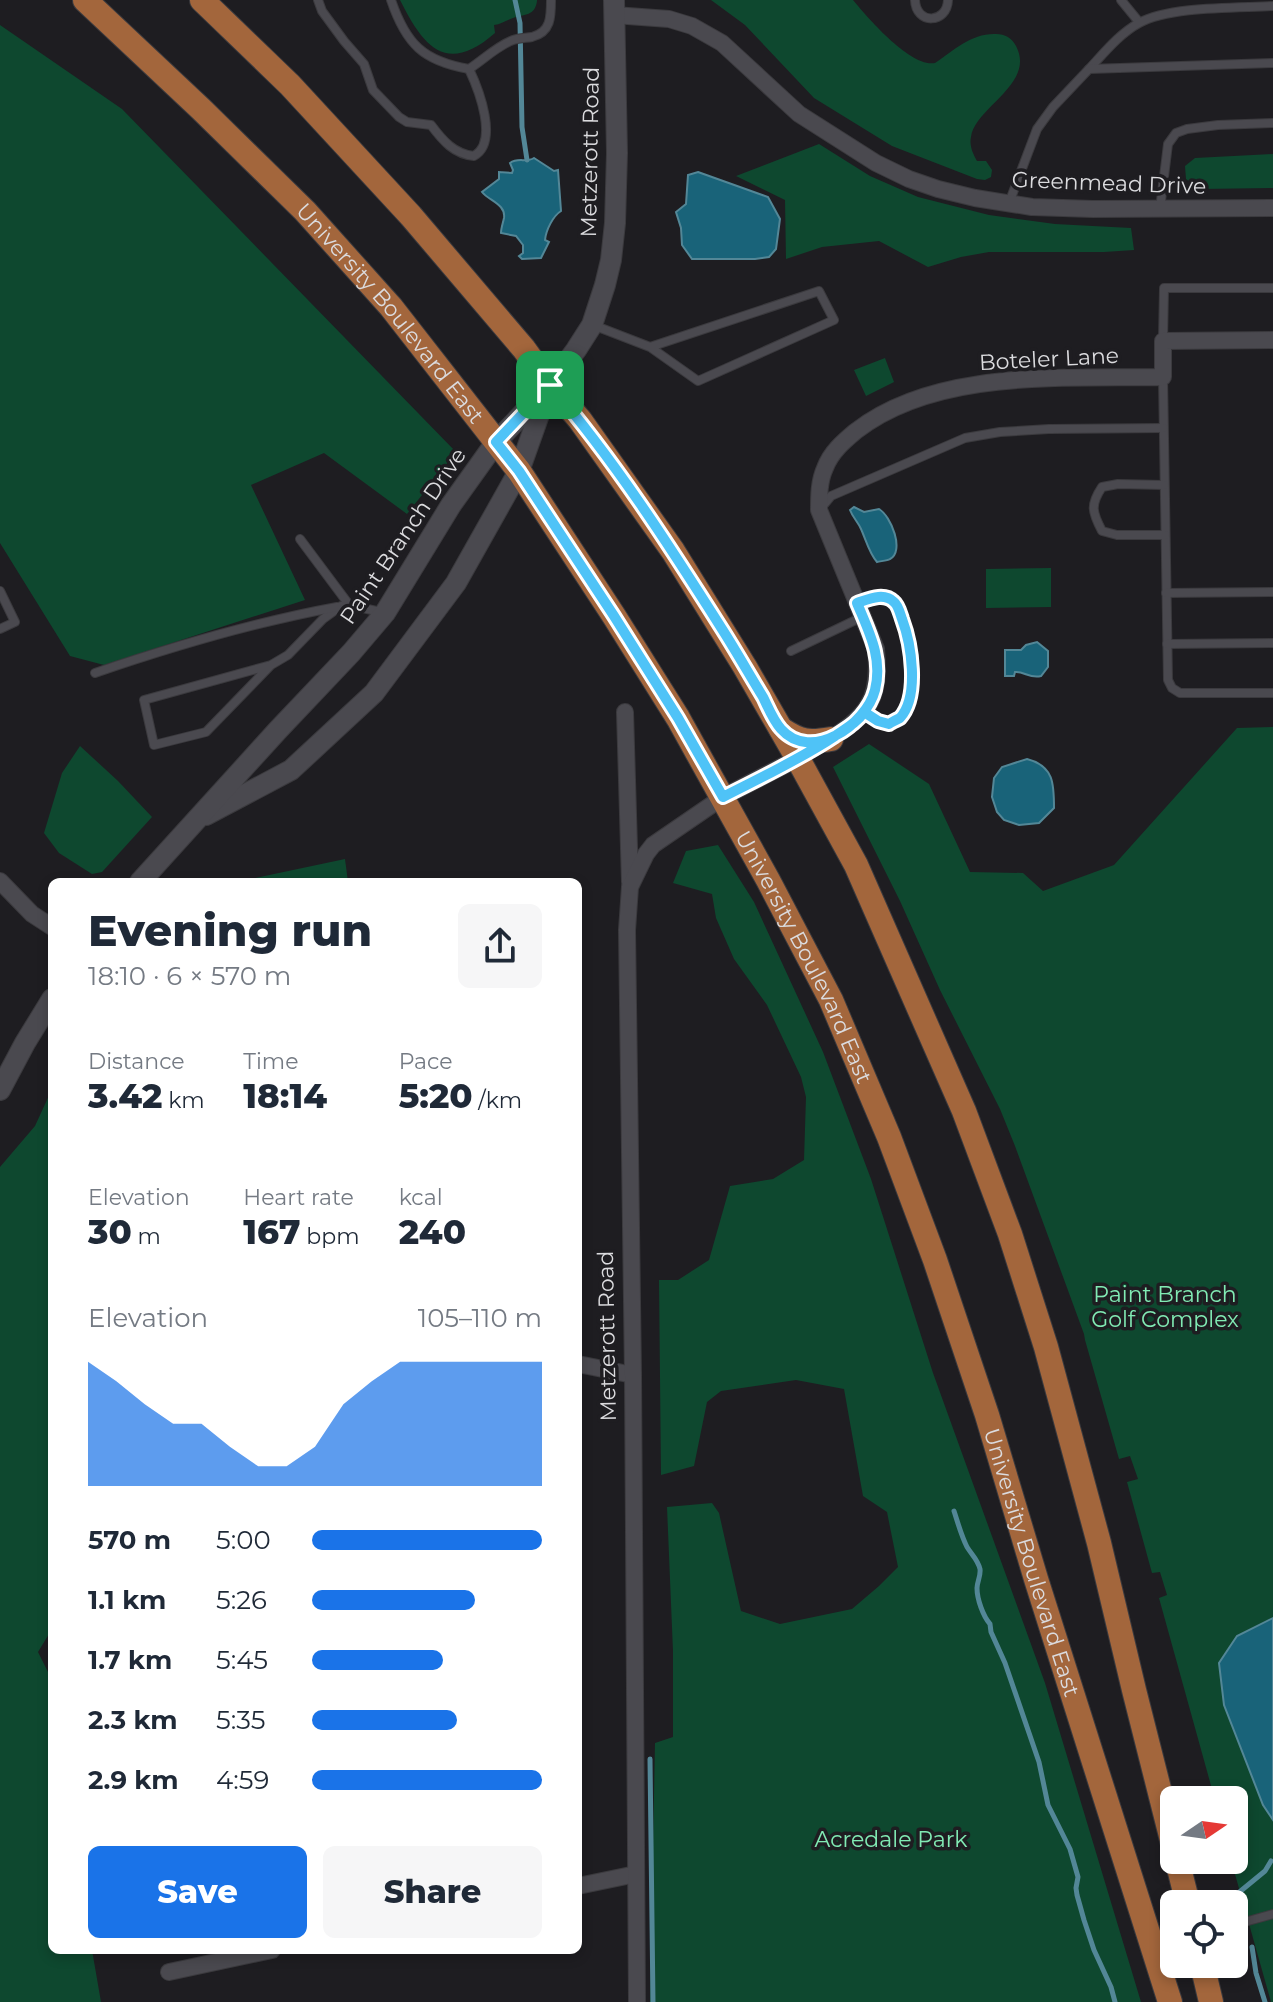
<!DOCTYPE html>
<html lang="en">
<head>
<meta charset="utf-8">
<style>
	:root { --surface:#fff; --page:#f6f6f7; --text:#1f2937; --muted:#747a83; --accent:#1a73e8 }
	body { margin:0; font-family:Montserrat,sans-serif; background:var(--page); color:var(--text); height:100vh; display:flex; flex-direction:column; font-size:30px; white-space:nowrap }
	* { box-sizing:border-box; margin:0 }
	p { font-size:26px; color:var(--muted) }
	.icon { flex:none; width:44px; height:44px; fill:none; stroke:currentColor; stroke-width:2; stroke-linecap:round; stroke-linejoin:round }
	.map { position:relative; flex:1; overflow:hidden }
	.side { position:absolute; left:48px; top:878px; width:534px; height:1076px; display:flex; flex-direction:column; background:var(--surface); border-radius:12px; box-shadow:0 4px 12px #0003 }
	.side>* { flex:none }
	.needle { width:52px; rotate:77deg }
	.fabs { position:absolute; left:1160px; top:1786px; display:grid; gap:16px }
	.fabs a { display:grid; place-items:center; width:88px; height:88px; border-radius:12px; background:var(--surface); box-shadow:0 4px 12px #0003; font-size:40px }
	.pin { position:absolute; display:grid; place-items:center; width:68px; height:68px; color:#fff; margin:-34px; border-radius:16px; box-shadow:0 4px 12px #0006 }
	.round { display:grid; place-items:center; flex:none; width:84px; height:84px; border-radius:12px; background:var(--page) }
	.headline { display:flex; align-items:center; justify-content:space-between; height:136px; padding:0 40px }
	h1 { font-size:44px; font-weight:800; line-height:60px }
	.metrics { display:grid; grid-template-columns:repeat(3,1fr); gap:12px; height:136px; padding:8px 40px }
	.metrics div { display:grid; align-content:center }
	.metrics b { font-size:34px; font-weight:800 }
	.metrics small { font-size:22px; font-weight:400 }
	.metrics p { font-size:22px }
	.chart { height:224px; padding:16px 40px }
	.chart p { display:flex; justify-content:space-between }
	.chart svg { width:100%; height:144px; margin-top:8px; fill:var(--accent); opacity:.7 }
	.cta { display:flex; gap:16px; margin-top:auto; padding:16px 40px }
	.cta a { flex:1; height:92px; border-radius:12px; background:var(--accent); color:#fff; font-size:32px; font-weight:800; line-height:92px; text-align:center }
	.cta a+a { background:var(--page); color:var(--text) }
	ul { padding:0 40px; list-style:none; font-size:26px }
	li { display:grid; grid-template-columns:128px 96px 1fr; align-items:center; height:60px }
	li i { height:20px; border-radius:10px; background:var(--accent) }
	.map>svg:first-child { display:block }
	.green { fill:#0e482f }
	.water { fill:#196379; stroke:#538797; stroke-width:2 }
	.lines { fill:none; stroke-linecap:round; stroke-linejoin:round }
	.stream { stroke:#538797; stroke-width:5 }
	.service-casing { stroke:#3b3a3e; stroke-width:10 }
	.minor-casing { stroke:#3b3a3e; stroke-width:18 }
	.tertiary-casing { stroke:#3b3a3e; stroke-width:22 }
	.primary-casing { stroke:#3b3a3e; stroke-width:26 }
	.service { stroke:#4a494f; stroke-width:8 }
	.minor { stroke:#4a494f; stroke-width:16 }
	.tertiary { stroke:#4a494f; stroke-width:20 }
	.primary { stroke:#a3663c; stroke-width:24 }
	.route-casing { stroke:#fff; stroke-width:16 }
	.route { stroke:#4fc3f7; stroke-width:10 }
	.labels { text-anchor:middle; dominant-baseline:central; stroke-width:7; stroke-linejoin:round; paint-order:stroke }
	.street-label { font-size:22px; fill:#dbdbde; stroke:#1e1d21 }
	.park-label { font-size:22px; fill:#81ebb4; stroke:#1e1d21 }
</style>
</head>
<body>
<div class="map">
<svg width="1273" height="2002" viewBox="0 0 1273 2002">
	<rect width="100%" height="100%" fill="#1e1d21"/>
	<!-- green -->
	<g class="green">
		<path d="M 400,0 L 537,0 L 537,1 C 535,16 525,14 513,18 C 505,21 501,24 494,25 L 495,33 C 446,76 423,46 400,0 Z"/>
		<path d="M 711,0 L 853,0 C 868,18 911,68 935,63 C 954,50 972,33 996,34 C 1005,34 1012,38 1016,46 C 1036,84 975,107 971,137 C 969,145 973,154 977,161 L 986,161 L 992,170 L 991,177 L 985,180 L 977,179 L 892,146 L 814,98 L 745,25 Z"/>
		<path d="M 0,25 L 122,109 L 456,452 L 407,514 L 324,453 L 251,485 L 305,600 L 104,665 L 70,656 L 0,543 Z"/>
		<path d="M 819,144 L 870,176 L 918,197 L 989,215 L 1055,224 L 1131,228 L 1134,250 L 1104,252 L 989,252 L 961,257 L 928,267 L 879,241 L 822,247 L 786,259 L 785,200 L 736,176 Z"/>
		<path d="M 1273,154 L 1273,188 L 1200,189 L 1186,179 L 1185,166 L 1195,158 Z"/>
		<path d="M 885,358 L 894,382 L 866,396 L 854,370 Z"/>
		<path d="M 1051,568 L 1051,607 L 986,608 L 986,569 Z"/>
		<path d="M 1273,727 L 1273,2002 L 1271,2002 L 1231,1860 L 1234,1860 L 1234,1800 L 1215,1800 L 1159,1598 L 1167,1595 L 1160,1572 L 1152,1573 L 1127,1482 L 1138,1479 L 1130,1456 L 1119,1459 L 1085,1340 L 1084,1334 L 1015,1146 L 1000,1109 L 940,990 L 900,901 L 833,767 L 869,744 L 929,784 L 970,872 L 1023,873 L 1043,891 L 1114,865 L 1237,728 Z"/>
		<path d="M 80,746 L 118,781 L 152,817 L 102,872 L 92,874 L 59,853 L 44,833 L 62,773 Z"/>
		<path d="M 718,845 L 754,902 L 823,1052 L 871,1179 L 933,1373 L 1045,1683 L 1141,2002 L 650,2002 L 655,1743 L 673,1737 L 673,1651 L 667,1507 L 712,1503 L 719,1513 L 741,1611 L 780,1624 L 852,1609 L 879,1586 L 898,1567 L 887,1512 L 863,1496 L 844,1389 L 796,1380 L 721,1391 L 707,1402 L 694,1466 L 661,1475 L 659,1280 L 678,1280 L 709,1260 L 730,1186 L 773,1179 L 804,1160 L 806,1097 L 801,1077 L 767,1005 L 734,959 L 716,918 L 712,894 L 673,883 L 686,851 Z"/>
		<path d="M 345,859 L 348,882 L 236,882 Z"/>
		<path d="M 52,1089 L 52,1629 L 38,1652 L 52,1680 L 52,1950 L 92,1950 L 101,2002 L 0,2002 L 0,1167 L 35,1126 Z"/>
	</g>
	<!-- water -->
	<g class="water">
		<path d="M 534,158 L 554,171 L 558,170 L 561,211 C 553,216 546,230 545,240 L 549,242 L 541,258 L 522,259 L 519,256 L 523,253 L 523,245 L 516,236 L 501,233 C 501,228 503,223 504,218 C 506,204 489,201 482,192 L 499,179 L 499,172 L 512,173 L 513,170 L 510,163 C 518,157 526,163 534,158 Z"/>
		<path d="M 698,172 L 768,197 L 780,219 L 776,249 L 769,257 L 755,259 L 692,259 L 682,245 L 681,228 L 676,212 L 686,204 L 688,175 Z"/>
		<path d="M 854,507 L 864,512 L 879,509 C 891,516 905,551 890,559 C 887,561 880,561 877,562 C 869,553 866,540 861,529 C 858,522 853,518 850,510 Z"/>
		<path d="M 1037,642 L 1048,651 L 1048,667 L 1041,676 C 1030,679 1024,671 1015,672 L 1014,676 L 1005,676 L 1005,650 L 1021,650 L 1026,645 Z"/>
		<path d="M 1027,759 C 1054,766 1054,784 1054,808 L 1039,823 L 1019,825 L 1004,820 L 997,812 L 992,797 L 994,778 L 1002,767 Z"/>
		<path d="M 1273,1618 L 1273,1820 L 1263,1805 L 1224,1705 L 1219,1663 L 1237,1636 Z"/>
	</g>
	<g class="lines">
		<!-- stream -->
		<g class="stream">
			<path d="M 515,0 L 520,23 L 522,127 L 527,160"/>
			<path d="M 954,1511 C 958,1523 961,1535 967,1547 C 972,1555 978,1560 980,1569 C 981,1576 977,1582 977,1588 C 977,1599 983,1616 990,1624 L 991,1632 L 1005,1663 L 1039,1762 L 1048,1805 L 1070,1849 L 1078,1877 L 1076,1888 L 1077,1895 L 1084,1920 L 1094,1950 L 1111,1987 L 1115,2002"/>
			<path d="M 650,1759 L 653,2002"/>
			<path d="M 1237,1900 L 1237,1894 L 1265,1871 L 1271,1861"/>
			<path d="M 1252,1947 L 1256,1973 L 1265,2002"/>
		</g>
		<!-- service casing -->
		<g class="service-casing">
			<g id="service">
				<path d="M 318,0 L 322,11 L 344,41 L 364,64 L 373,90 L 399,117 L 407,122 L 431,125 C 443,141 454,154 474,156 C 499,142 479,90 469,69"/>
				<path d="M 391,0 C 406,44 423,61 469,69 C 483,60 497,46 513,40 C 519,38 526,38 532,37 C 551,32 551,17 551,0"/>
				<path d="M 915,0 C 916,25 947,24 948,0"/>
				<path d="M 1121,0 L 1139,22"/>
				<path d="M 1089,69 C 1104,53 1119,34 1139,23 C 1169,6 1237,8 1273,6"/>
				<path d="M 1009,203 L 1037,129 L 1053,107 L 1089,69 L 1273,63"/>
				<path d="M 1160,209 L 1168,144 L 1176,133 L 1187,129 L 1218,125 L 1273,123"/>
				<path d="M 593,325 L 650,347 L 819,291 L 834,320 L 698,381 L 650,347"/>
				<path d="M 1163,341 L 1164,288 L 1273,288"/>
				<path d="M 1163,377 L 1168,680 L 1172,688 L 1180,693 L 1273,693"/>
				<path d="M 1164,485 L 1118,484 L 1102,487 C 1090,505 1092,512 1102,531 L 1117,535 L 1165,535"/>
				<path d="M 822,507 L 831,496 L 965,438 L 1000,432 L 1049,429 L 1163,428"/>
				<path d="M 300,539 L 350,606"/>
				<path d="M 0,591 L 15,622 L 0,629"/>
				<path d="M 1166,593 L 1273,592"/>
				<path d="M 857,603 C 873,597 880,595 896,603 C 900,612 904,622 907,632 C 913,654 917,700 900,718 C 898,719 890,723 889,724 L 878,721 L 864,712"/>
				<path d="M 1167,644 L 1273,643"/>
				<path d="M 791,651 L 862,617"/>
				<path d="M 271,665 L 206,732 L 154,745 L 144,700 L 271,665 L 288,655 L 323,619 L 341,606 L 363,608 L 385,613"/>
				<path d="M 95,673 C 174,646 255,622 337,607"/>
				<path d="M 1234,1925 L 1273,1914"/>
				<path d="M 1154,1947 L 1174,1941"/>
			</g>
		</g>
		<!-- minor casing -->
		<g class="minor-casing">
			<g id="minor">
				<path d="M 614,15 L 669,19 L 692,26 L 722,43 L 799,114 L 876,163 L 909,179 L 938,189 L 975,198 L 1032,207 L 1093,209 L 1273,208"/>
				<path d="M 625,712 L 630,882"/>
				<path d="M 824,743 C 867,716 881,702 876,649 L 819,510 C 819,496 819,481 825,468 C 831,452 843,442 856,431 C 937,368 1066,379 1163,377 L 1163,341 L 1273,340"/>
				<path d="M 0,881 L 32,914 L 52,927"/>
				<path d="M 578,1364 L 633,1375"/>
				<path d="M 578,1886 L 636,1874"/>
				<path d="M 169,1972 L 272,1950"/>
				<path d="M 637,2002 L 633,1375 L 627,930 L 630,887 L 646,854 L 653,845 L 723,797 L 804,755"/>
			</g>
		</g>
		<!-- tertiary casing -->
		<g class="tertiary-casing">
			<g id="tertiary">
				<path d="M 206,815 L 291,770 L 374,693 L 456,583 L 519,471 L 546,395"/>
				<path d="M 140,882 L 278,730 L 351,653 L 385,613 L 451,505 L 496,442 L 550,385 L 576,350 L 592,325 L 605,285 L 611,260 L 615,223 L 617,153 L 614,0"/>
				<path d="M 0,1090 L 25,1043 L 52,999"/>
			</g>
		</g>
		<!-- primary casing -->
		<g class="primary-casing">
			<g id="primary">
				<path id="s1" d="M 85,0 L 201,109 L 305,211 L 391,307 L 519,471 L 614,616 L 678,718 L 768,880 L 831,1000 L 889,1137 L 935,1260 L 987,1415 L 1036,1579 L 1170,2002"/>
				<path d="M 202,0 L 290,85 L 411,216 L 524,349 L 550,385 L 580,420 L 673,551 L 745,667 L 798,759 L 856,865 L 964,1111 L 1010,1234 L 1046,1347 L 1099,1543 L 1134,1690 L 1174,1848"/>
				<path d="M 781,729 C 801,742 808,743 831,739"/>
				<path d="M 1177,1860 L 1188,1904"/>
				<path d="M 1202,1964 L 1211,2002"/>
			</g>
		</g>
		<!-- service -->
		<use href="#service" class="service"/>
		<!-- minor -->
		<use href="#minor" class="minor"/>
		<!-- tertiary -->
		<use href="#tertiary" class="tertiary"/>
		<!-- primary -->
		<use href="#primary" class="primary"/>
	</g>
	<g class="lines">
		<!-- route casing -->
		<g class="route-casing">
			<path id="route" d="M 550,385 L 496,442 L 519,471 L 614,616 L 678,718 L 723,797 C 760,778 799,760 835,736 C 845,729 857,723 864,712 L 878,721 L 889,724 C 890,723 898,719 900,718 C 920,696 911,643 902,619 C 900,613 898,605 894,602 C 884,592 869,599 857,603 C 869,632 883,658 875,690 C 866,725 811,763 781,729 C 773,720 768,707 763,697 C 749,674 736,651 722,629 C 669,545 615,461 550,385"/>
		</g>
		<!-- route -->
		<use href="#route" class="route"/>
	</g>
	<g class="labels">
		<!-- street labels -->
		<g class="street-label">
			<text transform="translate(590 152) rotate(-89)">Metzerott Road</text>
			<text transform="translate(1109 183) rotate(2)">Greenmead Drive</text>
			<text stroke="none"><textPath href="#s1" startOffset="438">University Boulevard East</textPath></text>
			<text transform="translate(1049 359) rotate(-3)">Boteler Lane</text>
			<text transform="translate(403 536) rotate(-56)">Paint Branch Drive</text>
			<text stroke="none"><textPath href="#s1" startOffset="1206">University Boulevard East</textPath></text>
			<text transform="translate(607 1336) rotate(-91)">Metzerott Road</text>
			<text stroke="none"><textPath href="#s1" startOffset="1854">University Boulevard East</textPath></text>
		</g>
		<!-- park labels -->
		<g class="park-label">
			<text x="1165" y="1294">Paint Branch<tspan x="1165" dy="25">Golf Complex</tspan></text>
			<text x="891" y="1839">Acredale Park</text>
		</g>
	</g>
</svg>
<div class="fabs">
<a><svg class="needle" viewBox="-14 -14 28 28"><path d="M0-13l5 13h-10z" fill="#e53935"/><path d="M0 13l5-13h-10z" fill="#747a83"/></svg></a>
<a><svg class="icon" aria-label="locate" viewBox="0 0 24 24"><circle cx="12" cy="12" r="6"/><path d="M12 2v4M12 18v4M2 12h4M18 12h4"/></svg></a>
</div>
<div class="pin" style="left:550px;top:385px;background:#1e9e55"><svg class="icon" aria-label="arrive" viewBox="0 0 24 24"><path d="M6 21V4h12l-3 4 3 4H6"/></svg></div>
<section class="side">
<div class="headline"><div><h1>Evening run</h1><p>18:10 · 6 × 570 m</p></div><a class="round"><svg class="icon" aria-label="share" viewBox="0 0 24 24"><path d="M12 15V3M7 8l5-5 5 5M5 13v7h14v-7"/></svg></a></div>
<div class="metrics">
<div><p>Distance</p><b>3.42<small> km</small></b></div>
<div><p>Time</p><b>18:14</b></div>
<div><p>Pace</p><b>5:20<small> /km</small></b></div>
</div>
<div class="metrics">
<div><p>Elevation</p><b>30<small> m</small></b></div>
<div><p>Heart rate</p><b>167<small> bpm</small></b></div>
<div><p>kcal</p><b>240</b></div>
</div>
<div class="chart"><p><span>Elevation</span>105–110 m</p>
<svg viewBox="0 0 160 44" preserveAspectRatio="none"><path d="M0 44V6L10 12L20 19L30 25L40 25L50 32L60 38L70 38L80 32L90 19L100 12L110 6L120 6L130 6L140 6L150 6L160 6V44z"/></svg>
</div>
<ul>
<li><b>570 m</b>5:00<i style="width:100%"></i></li>
<li><b>1.1 km</b>5:26<i style="width:71%"></i></li>
<li><b>1.7 km</b>5:45<i style="width:57%"></i></li>
<li><b>2.3 km</b>5:35<i style="width:63%"></i></li>
<li><b>2.9 km</b>4:59<i style="width:100%"></i></li>
</ul>
<div class="cta"><a>Save</a><a>Share</a></div>
</section>
</div>
</body>
</html>
